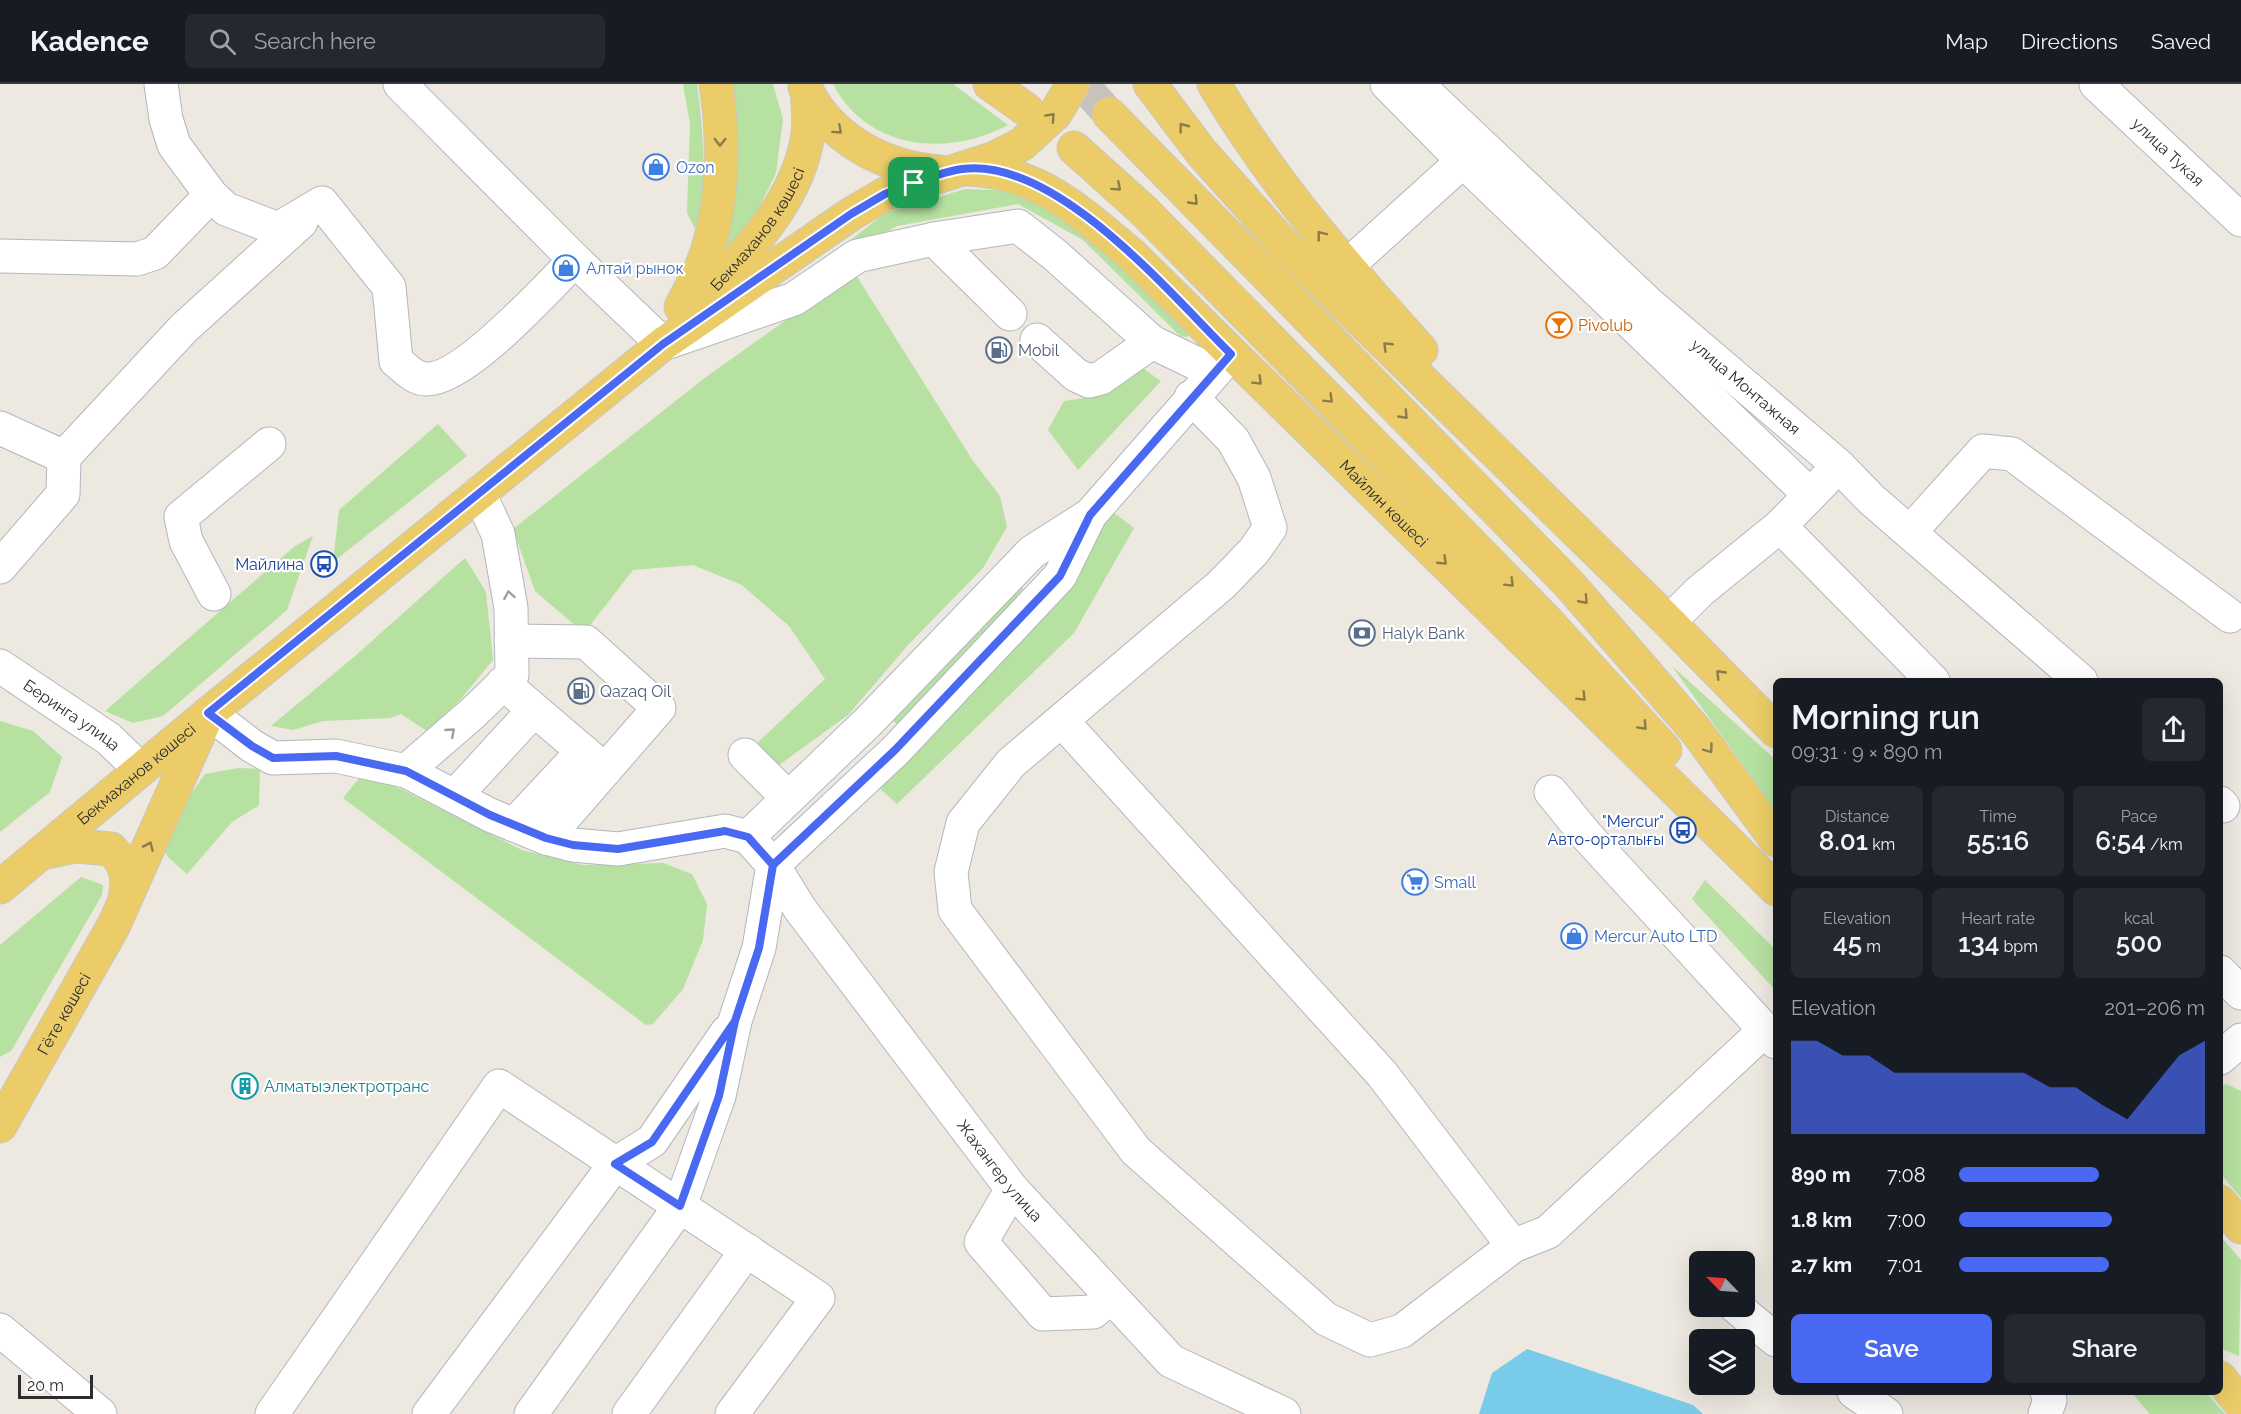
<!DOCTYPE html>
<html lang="en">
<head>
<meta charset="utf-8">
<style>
	:root { --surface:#171b24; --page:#242831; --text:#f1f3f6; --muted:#9ea1a6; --line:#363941; --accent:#4969f2 }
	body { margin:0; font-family:Raleway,sans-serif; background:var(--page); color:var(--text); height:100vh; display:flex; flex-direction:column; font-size:22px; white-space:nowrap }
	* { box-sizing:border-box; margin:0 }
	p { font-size:20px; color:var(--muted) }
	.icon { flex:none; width:33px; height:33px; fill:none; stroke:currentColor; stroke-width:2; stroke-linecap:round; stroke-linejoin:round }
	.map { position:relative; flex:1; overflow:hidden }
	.panel { position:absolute; left:1773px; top:594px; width:450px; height:717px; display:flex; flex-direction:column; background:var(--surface); border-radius:9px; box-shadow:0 6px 24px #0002 }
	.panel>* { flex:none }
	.needle { width:39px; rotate:295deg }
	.fabs { position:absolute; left:1689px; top:1167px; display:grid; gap:12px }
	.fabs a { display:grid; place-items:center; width:66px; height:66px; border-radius:9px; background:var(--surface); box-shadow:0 6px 24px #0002; font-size:30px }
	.scale { position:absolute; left:18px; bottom:15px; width:75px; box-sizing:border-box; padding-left:6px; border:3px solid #2d2d2d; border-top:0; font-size:16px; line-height:21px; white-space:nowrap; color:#2d2d2d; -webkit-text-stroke:4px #fff; paint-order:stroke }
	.pin { position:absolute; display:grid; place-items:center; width:51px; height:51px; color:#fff; margin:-26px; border-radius:12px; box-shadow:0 3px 9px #0006 }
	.round { display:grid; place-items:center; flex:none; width:63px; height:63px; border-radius:9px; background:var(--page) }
	.summary { display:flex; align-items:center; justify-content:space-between; height:102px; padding:0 18px }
	h1 { font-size:33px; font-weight:600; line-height:45px }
	.metrics { display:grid; grid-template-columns:repeat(3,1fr); gap:9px; height:102px; padding:6px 18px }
	.metrics div { display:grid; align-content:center; border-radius:9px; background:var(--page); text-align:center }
	.metrics b { font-size:26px; font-weight:600 }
	.metrics small { font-size:16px; font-weight:400 }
	.metrics p { font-size:16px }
	.chart { height:168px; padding:12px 18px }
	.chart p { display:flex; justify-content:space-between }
	.chart svg { width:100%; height:108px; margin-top:6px; fill:var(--accent); opacity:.7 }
	.button { display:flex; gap:12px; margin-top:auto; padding:12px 18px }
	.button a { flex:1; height:69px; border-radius:9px; background:var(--accent); color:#fff; font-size:24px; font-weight:600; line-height:69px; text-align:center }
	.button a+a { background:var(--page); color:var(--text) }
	ul { padding:0 18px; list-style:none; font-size:20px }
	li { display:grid; grid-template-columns:96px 72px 1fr; align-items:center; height:45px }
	li i { height:15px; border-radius:8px; background:var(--accent) }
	header { display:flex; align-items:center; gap:36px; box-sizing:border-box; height:84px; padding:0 30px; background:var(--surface); border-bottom:2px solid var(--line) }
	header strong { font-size:28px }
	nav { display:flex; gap:33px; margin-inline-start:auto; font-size:21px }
	.search { width:420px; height:54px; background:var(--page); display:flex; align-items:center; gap:15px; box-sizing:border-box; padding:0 21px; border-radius:9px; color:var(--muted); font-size:22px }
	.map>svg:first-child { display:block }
	.green { fill:#b6e1a0 }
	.water { fill:#79cce9 }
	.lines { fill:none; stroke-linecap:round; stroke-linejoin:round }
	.major-tunnel { stroke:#c7c3bc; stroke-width:33; stroke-dasharray:33 16; stroke-linecap:butt }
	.minor-casing { stroke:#b3b6bf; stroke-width:35 }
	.major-casing { stroke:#c8c8c8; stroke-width:35 }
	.minor { stroke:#fff; stroke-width:33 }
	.major { stroke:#ebcc68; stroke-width:33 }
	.oneway { stroke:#8c7c4a }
	.oneway2 { stroke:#a0a0a0 }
	.route-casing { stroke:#fff; stroke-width:12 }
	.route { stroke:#4969f2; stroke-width:8 }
	.labels { text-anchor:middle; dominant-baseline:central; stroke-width:4.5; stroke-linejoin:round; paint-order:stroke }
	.street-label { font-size:16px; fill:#2d2d2d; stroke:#fff }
	.shop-label { font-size:16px; fill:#366cbe; stroke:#fff; text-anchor:start }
	.food-label { font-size:16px; fill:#c56008; stroke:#fff; text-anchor:start }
	.service-label { font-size:16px; fill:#4e5e75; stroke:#fff; text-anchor:start }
	.transit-label { font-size:16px; fill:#164399; stroke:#fff; text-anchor:end }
	.culture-label { font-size:16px; fill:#0d838f; stroke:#fff; text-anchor:start }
</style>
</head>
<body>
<header>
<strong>Kadence</strong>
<div class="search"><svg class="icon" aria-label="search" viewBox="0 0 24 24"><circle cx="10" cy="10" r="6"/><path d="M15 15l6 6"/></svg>Search here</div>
<nav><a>Map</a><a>Directions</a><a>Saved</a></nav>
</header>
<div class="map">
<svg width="2241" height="1330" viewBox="0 0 2241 1330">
	<rect width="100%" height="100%" fill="#ede8e0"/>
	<!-- green -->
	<g class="green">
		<path d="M 683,0 L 697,0 C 703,44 708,104 696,147 L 687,129 L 690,40 Z"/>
		<path d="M 726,0 L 773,0 L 783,35 L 776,89 L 752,138 L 712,183 Z"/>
		<path d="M 833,0 L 953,0 L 1008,41 C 948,73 868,67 833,0 Z"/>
		<path d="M 965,105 L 1020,107 L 1089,144 L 1192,247 L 1187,253 L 1180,252 L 1083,156 L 1018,120 L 897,142 L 768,221 L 885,129 Z"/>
		<path d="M 854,188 L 973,377 L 1000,412 L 1007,443 L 983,484 L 909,560 L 848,631 L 779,681 L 753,663 L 825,595 L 789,542 L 742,501 L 693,481 L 633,486 L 584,549 L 535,507 L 513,445 L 706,293 Z"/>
		<path d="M 1135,279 L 1161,297 L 1078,386 L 1048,346 L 1064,317 C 1101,313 1109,304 1135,279 Z"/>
		<path d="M 438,340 L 467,372 L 333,478 L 339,426 Z"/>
		<path d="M 1113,428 L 1134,444 L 1074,549 L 897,720 L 875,700 L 1094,445 Z"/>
		<path d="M 313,452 L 287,526 L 163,632 L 133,639 L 105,627 L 295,462 Z"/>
		<path d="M 465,474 L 486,508 L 493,576 L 460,616 L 427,647 L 401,630 L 390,634 L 323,637 L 293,646 L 271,642 L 354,573 Z"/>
		<path d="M 1022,494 L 1023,518 L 904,645 L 889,634 Z"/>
		<path d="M 1672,582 L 1776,676 L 1776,727 Z"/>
		<path d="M 0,637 L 33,647 L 62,673 L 50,708 L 0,748 Z"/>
		<path d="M 239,684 L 260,685 L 259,721 L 232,738 L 187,790 L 169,774 L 162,764 L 179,727 L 205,690 Z"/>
		<path d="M 365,687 L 522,766 L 583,781 L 663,779 L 692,790 L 707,820 L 703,856 L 683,905 L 653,940 L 646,941 L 343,714 Z"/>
		<path d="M 81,793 L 103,801 L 102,811 L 11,967 L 0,973 L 0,861 Z"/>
		<path d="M 1705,796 L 1776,866 L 1776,907 L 1692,815 Z"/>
		<path d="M 2226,1000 L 2241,1007 L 2241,1114 L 2220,1089 L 2220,1004 Z"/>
		<path d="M 2220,1152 L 2241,1176 L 2239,1272 L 2220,1264 Z"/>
		<path d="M 2131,1308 L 2206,1308 L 2225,1330 L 2150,1330 Z"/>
	</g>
	<!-- water -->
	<path class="water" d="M 1527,1265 L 1693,1321 L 1703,1330 L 1479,1330 L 1492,1289 Z"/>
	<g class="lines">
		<!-- major-tunnel -->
		<path class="major-tunnel" d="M 1082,0 L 1109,30"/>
		<!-- minor casing -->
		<g class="minor-casing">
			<g id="minor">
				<path d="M 161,0 L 166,35 L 174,61 L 211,111 L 226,125 L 278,145 L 322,119 L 389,203 L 396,277 C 405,284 414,295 426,295 C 464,297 547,204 575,176"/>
				<path d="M 400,0 L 575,176 L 663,260 L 794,215 L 857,172 L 934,155 L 1018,142 L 1055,171 L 1152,258 L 1214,288"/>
				<path d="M 1387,0 L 1463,77 L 1810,411"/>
				<path id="s1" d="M 1417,0 L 1648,219 L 1838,381 L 1871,415 L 2081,597"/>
				<path id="s2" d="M 2096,0 L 2241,136"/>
				<path d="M 934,155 L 1010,230"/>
				<path d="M 0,172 L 137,175 L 155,169 L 211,111"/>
				<path d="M 1346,183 L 1463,77"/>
				<path d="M 1037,256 L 1076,291 L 1089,297 L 1101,294 L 1152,258"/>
				<path d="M 1191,313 L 1233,356 L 1254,394 L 1270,444 L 1254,467 L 1221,501 L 1011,679 L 963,739 L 951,788 L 955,826 L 1136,1067 L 1326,1235 L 1370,1256 L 1402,1247 L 1513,1162"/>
				<path d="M 0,344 L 64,373"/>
				<path d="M 64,373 L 184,244 L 301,138"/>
				<path d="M 1780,442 L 1933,597"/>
				<path d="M 1911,447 L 1983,367 L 2012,370 L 2230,532"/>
				<path d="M 0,483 L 63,410 L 64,373"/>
				<path d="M 214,510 L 186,457 L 181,433 L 269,360"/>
				<path d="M 1669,538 L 1700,507 L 1780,442 L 1825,396"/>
				<path d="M 511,557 L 586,558 L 659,624 L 546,754"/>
				<path id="s3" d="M 0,582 L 109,655 L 140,685"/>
				<path d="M 503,599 L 605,686"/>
				<path id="s4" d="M 209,629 L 252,662 L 273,674 L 336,672 L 406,687 L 490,731 L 546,754 L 573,761 L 618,765 L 725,747 L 748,753 L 773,781 L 800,825 L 1012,1105 L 1171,1277 L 1284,1330"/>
				<path d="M 1062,637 L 1382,990 L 1513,1162 L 1548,1148 L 1765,946"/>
				<path d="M 745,671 L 788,714"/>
				<path d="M 406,687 L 474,628 L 512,591 L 511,524 L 498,450 L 479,409"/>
				<path d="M 1551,708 L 1586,751 L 1776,958"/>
				<path d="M 455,712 L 534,626"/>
				<path d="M 2220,719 L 2223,722"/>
				<path d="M 514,741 L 583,667"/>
				<path d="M 748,753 L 868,638 L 1032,468 L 1090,431"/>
				<path d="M 2220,888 L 2241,909"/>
				<path d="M 2220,974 L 2241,956"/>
				<path d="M 1012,1105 L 981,1158 L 1043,1230 L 1093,1228 L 1111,1213"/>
				<path d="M 1735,1222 L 1776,1256"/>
				<path d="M 0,1246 L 100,1330"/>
				<path d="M 1854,1308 L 1886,1330"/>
				<path d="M 272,1330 L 499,1002 L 818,1214 L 732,1330"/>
				<path d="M 429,1330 L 615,1080 L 652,1057 L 727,948"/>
				<path d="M 531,1330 L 680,1122 L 719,1012 L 735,937 L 759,864 L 773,781 L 895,667 L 1060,492 L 1090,431 L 1231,270"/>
				<path d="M 629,1330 L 747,1166"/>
				<path d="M 2045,1330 L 2050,1316 L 2047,1308"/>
			</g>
		</g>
		<!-- major casing -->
		<g class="major-casing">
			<g id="major">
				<path d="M 990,0 L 1027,26"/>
				<path d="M 1150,0 L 1202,69 L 1286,163 L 1669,538 L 1776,647"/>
				<path d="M 1214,0 C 1271,97 1346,183 1421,266"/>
				<path d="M 805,3 C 829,55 885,84 940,88"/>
				<path d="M 1109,30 L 1569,500 L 1697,648 L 1776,756"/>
				<path d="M 1074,64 L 1143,126 L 1545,535 L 1665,666"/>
				<path id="s5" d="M 968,85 C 1040,88 1079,127 1132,171 L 1776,805"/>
				<path d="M 681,223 C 687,211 694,199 700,186 C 724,131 725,59 716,0"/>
				<path id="s6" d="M 696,223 C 741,172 798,121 808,50 C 810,37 808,22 807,8"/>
				<path d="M 41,769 L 75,762 L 111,765 C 127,781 129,793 125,814"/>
				<path id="s7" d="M 0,803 L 209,629 L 663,260 L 851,130 L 885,110 L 995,74 L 1022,60 L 1055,30 L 1073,0"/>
				<path id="s8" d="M 0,1042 L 114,841 L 205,636"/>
				<path d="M 2220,1118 L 2241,1143"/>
				<path d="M 2220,1294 L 2241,1320"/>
			</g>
		</g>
		<!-- minor -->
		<use href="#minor" class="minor"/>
		<!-- major -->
		<use href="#major" class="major"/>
	</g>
	<!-- one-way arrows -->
	<defs><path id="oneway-chevron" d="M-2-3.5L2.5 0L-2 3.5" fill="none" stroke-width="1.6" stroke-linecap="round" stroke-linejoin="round" transform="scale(1.5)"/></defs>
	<g class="oneway">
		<use href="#oneway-chevron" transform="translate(1051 33) rotate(-47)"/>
		<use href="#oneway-chevron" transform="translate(1183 43) rotate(-127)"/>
		<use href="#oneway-chevron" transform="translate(838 46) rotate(42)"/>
		<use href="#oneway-chevron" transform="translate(720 58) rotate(91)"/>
		<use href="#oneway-chevron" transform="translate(1117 103) rotate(42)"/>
		<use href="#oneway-chevron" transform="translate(1194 117) rotate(46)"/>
		<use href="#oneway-chevron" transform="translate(1321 151) rotate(-128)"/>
		<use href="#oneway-chevron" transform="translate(1387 262) rotate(-136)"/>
		<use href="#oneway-chevron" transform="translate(1258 297) rotate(45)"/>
		<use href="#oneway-chevron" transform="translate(1329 315) rotate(45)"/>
		<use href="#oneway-chevron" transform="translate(1404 331) rotate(46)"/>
		<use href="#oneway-chevron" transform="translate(1443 477) rotate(44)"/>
		<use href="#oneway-chevron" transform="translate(1510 499) rotate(45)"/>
		<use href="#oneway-chevron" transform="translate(1584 516) rotate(48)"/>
		<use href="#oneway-chevron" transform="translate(1720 590) rotate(-134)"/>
		<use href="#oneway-chevron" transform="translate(1582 613) rotate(45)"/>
		<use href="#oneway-chevron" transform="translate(1643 642) rotate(47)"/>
		<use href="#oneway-chevron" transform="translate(1709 665) rotate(54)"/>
		<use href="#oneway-chevron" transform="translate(149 762) rotate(-66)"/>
	</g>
	<g class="oneway2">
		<use href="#oneway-chevron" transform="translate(509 511) rotate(-100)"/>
		<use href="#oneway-chevron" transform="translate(451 648) rotate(-41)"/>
	</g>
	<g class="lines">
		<!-- route casing -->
		<g class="route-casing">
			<path id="route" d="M 914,99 L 885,110 L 851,130 L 663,260 L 208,629 L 252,662 L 273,674 L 336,672 L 406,687 L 490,731 L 546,754 L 573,761 L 618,765 L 725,747 L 748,753 L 773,781 L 759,864 L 735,937 L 719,1012 L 680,1122 L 615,1080 L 652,1058 L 735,937 L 759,864 L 773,781 L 895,666 L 1060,492 L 1090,431 L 1231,270 C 1169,209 1057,73 962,85 C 946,87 929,94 914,99"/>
		</g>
		<!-- route -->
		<use href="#route" class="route"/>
	</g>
	<!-- icons -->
	<defs>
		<g id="shop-ring" transform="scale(1.35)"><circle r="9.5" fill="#fff" stroke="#3f7fe0" stroke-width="1.5"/><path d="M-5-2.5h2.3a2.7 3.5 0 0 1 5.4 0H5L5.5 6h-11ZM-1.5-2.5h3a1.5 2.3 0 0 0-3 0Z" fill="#3f7fe0"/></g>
		<g id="bar-ring" transform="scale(1.35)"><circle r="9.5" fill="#fff" stroke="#e8710a" stroke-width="1.5"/><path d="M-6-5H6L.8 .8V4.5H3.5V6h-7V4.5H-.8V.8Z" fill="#e8710a"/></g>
		<g id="fuel-ring" transform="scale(1.35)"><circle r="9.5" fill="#fff" stroke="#5c6f8a" stroke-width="1.5"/><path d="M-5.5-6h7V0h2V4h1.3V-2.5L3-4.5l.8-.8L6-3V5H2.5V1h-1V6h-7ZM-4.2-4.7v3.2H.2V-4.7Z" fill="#5c6f8a"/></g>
		<g id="bus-ring" transform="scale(1.35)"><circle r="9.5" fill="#fff" stroke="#1a4fb4" stroke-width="1.5"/><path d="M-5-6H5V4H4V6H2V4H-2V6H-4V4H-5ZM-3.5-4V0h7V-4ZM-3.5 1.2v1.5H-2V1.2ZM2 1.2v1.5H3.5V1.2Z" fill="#1a4fb4"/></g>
		<g id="bank-ring" transform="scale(1.35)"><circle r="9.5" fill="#fff" stroke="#5c6f8a" stroke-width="1.5"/><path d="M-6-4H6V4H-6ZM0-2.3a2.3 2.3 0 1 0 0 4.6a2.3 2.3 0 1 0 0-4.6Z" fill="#5c6f8a"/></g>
		<g id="supermarket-ring" transform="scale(1.35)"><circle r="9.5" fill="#fff" stroke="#3f7fe0" stroke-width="1.5"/><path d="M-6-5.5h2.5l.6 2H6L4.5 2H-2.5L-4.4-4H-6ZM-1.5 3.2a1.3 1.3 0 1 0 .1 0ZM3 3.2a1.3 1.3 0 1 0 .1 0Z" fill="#3f7fe0"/></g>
		<g id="building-ring" transform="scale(1.35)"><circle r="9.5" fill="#fff" stroke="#0f9aa8" stroke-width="1.5"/><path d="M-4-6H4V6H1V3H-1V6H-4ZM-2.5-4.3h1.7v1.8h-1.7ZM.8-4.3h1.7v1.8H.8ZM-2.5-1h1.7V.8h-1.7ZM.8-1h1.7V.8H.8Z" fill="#0f9aa8"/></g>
	</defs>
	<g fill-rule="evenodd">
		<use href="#shop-ring" x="656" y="83"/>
		<use href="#shop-ring" x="566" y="184"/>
		<use href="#bar-ring" x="1559" y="241"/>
		<use href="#fuel-ring" x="999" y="266"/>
		<use href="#bus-ring" x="324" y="480"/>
		<use href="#bank-ring" x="1362" y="549"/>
		<use href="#fuel-ring" x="581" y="607"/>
		<use href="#bus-ring" x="1683" y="746"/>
		<use href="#supermarket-ring" x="1415" y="798"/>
		<use href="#shop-ring" x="1574" y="852"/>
		<use href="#building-ring" x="245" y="1002"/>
	</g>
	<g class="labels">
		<!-- street labels -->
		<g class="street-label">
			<text stroke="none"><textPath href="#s2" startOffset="99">улица Тукая</textPath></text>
			<text stroke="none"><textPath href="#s6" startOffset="100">Бекмаханов көшесі</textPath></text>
			<text stroke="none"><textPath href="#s1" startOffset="447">улица Монтажная</textPath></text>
			<text stroke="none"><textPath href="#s5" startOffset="543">Майлин көшесі</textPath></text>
			<text stroke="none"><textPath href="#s3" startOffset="87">Беринга улица</textPath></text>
			<text stroke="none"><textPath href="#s7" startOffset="177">Бекмаханов көшесі</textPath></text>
			<text stroke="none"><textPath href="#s8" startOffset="129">Гёте көшесі</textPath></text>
			<text stroke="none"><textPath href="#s4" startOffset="992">Жахангер улица</textPath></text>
		</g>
		<!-- shop labels -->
		<g class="shop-label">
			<text x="676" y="83">Ozon</text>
			<text x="586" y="184">Алтай рынок</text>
			<text x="1434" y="798">Small</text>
			<text x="1594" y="852">Mercur Auto LTD</text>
		</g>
		<!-- food labels -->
		<g class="food-label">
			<text x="1578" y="241">Pivolub</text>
		</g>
		<!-- service labels -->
		<g class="service-label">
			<text x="1018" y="266">Mobil</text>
			<text x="1382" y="549">Halyk Bank</text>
			<text x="600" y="607">Qazaq Oil</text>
		</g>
		<!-- transit labels -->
		<g class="transit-label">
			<text x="304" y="480">Майлина</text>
			<text x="1664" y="737">"Mercur"<tspan x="1664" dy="18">Авто-орталығы</tspan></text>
		</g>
		<!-- culture labels -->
		<g class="culture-label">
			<text x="264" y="1002">Алматыэлектротранс</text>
		</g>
	</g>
</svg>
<div class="fabs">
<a><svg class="needle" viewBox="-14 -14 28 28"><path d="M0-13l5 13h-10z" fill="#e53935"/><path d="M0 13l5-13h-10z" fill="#9ea1a6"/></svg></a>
<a><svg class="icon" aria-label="layers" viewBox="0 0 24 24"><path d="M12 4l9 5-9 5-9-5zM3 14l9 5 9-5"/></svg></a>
</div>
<div class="scale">20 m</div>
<div class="pin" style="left:914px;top:99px;background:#1e9e55"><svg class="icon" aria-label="arrive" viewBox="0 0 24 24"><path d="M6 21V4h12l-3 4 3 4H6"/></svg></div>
<section class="panel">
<div class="summary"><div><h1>Morning run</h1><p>09:31 · 9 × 890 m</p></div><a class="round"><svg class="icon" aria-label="share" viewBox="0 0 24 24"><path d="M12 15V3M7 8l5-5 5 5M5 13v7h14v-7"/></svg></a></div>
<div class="metrics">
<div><p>Distance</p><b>8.01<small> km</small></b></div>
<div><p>Time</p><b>55:16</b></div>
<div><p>Pace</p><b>6:54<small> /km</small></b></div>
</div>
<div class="metrics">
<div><p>Elevation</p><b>45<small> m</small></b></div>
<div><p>Heart rate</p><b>134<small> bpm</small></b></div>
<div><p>kcal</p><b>500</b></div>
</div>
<div class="chart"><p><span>Elevation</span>201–206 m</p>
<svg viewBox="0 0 160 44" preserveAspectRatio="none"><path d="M0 44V6L10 6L20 12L30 12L40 19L50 19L60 19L70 19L80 19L90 19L100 25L110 25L120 32L130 38L140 25L150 12L160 6V44z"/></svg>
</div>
<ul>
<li><b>890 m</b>7:08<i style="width:57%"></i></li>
<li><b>1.8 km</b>7:00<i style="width:62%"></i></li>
<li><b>2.7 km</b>7:01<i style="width:61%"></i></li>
</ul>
<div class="button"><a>Save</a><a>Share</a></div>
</section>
</div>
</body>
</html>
